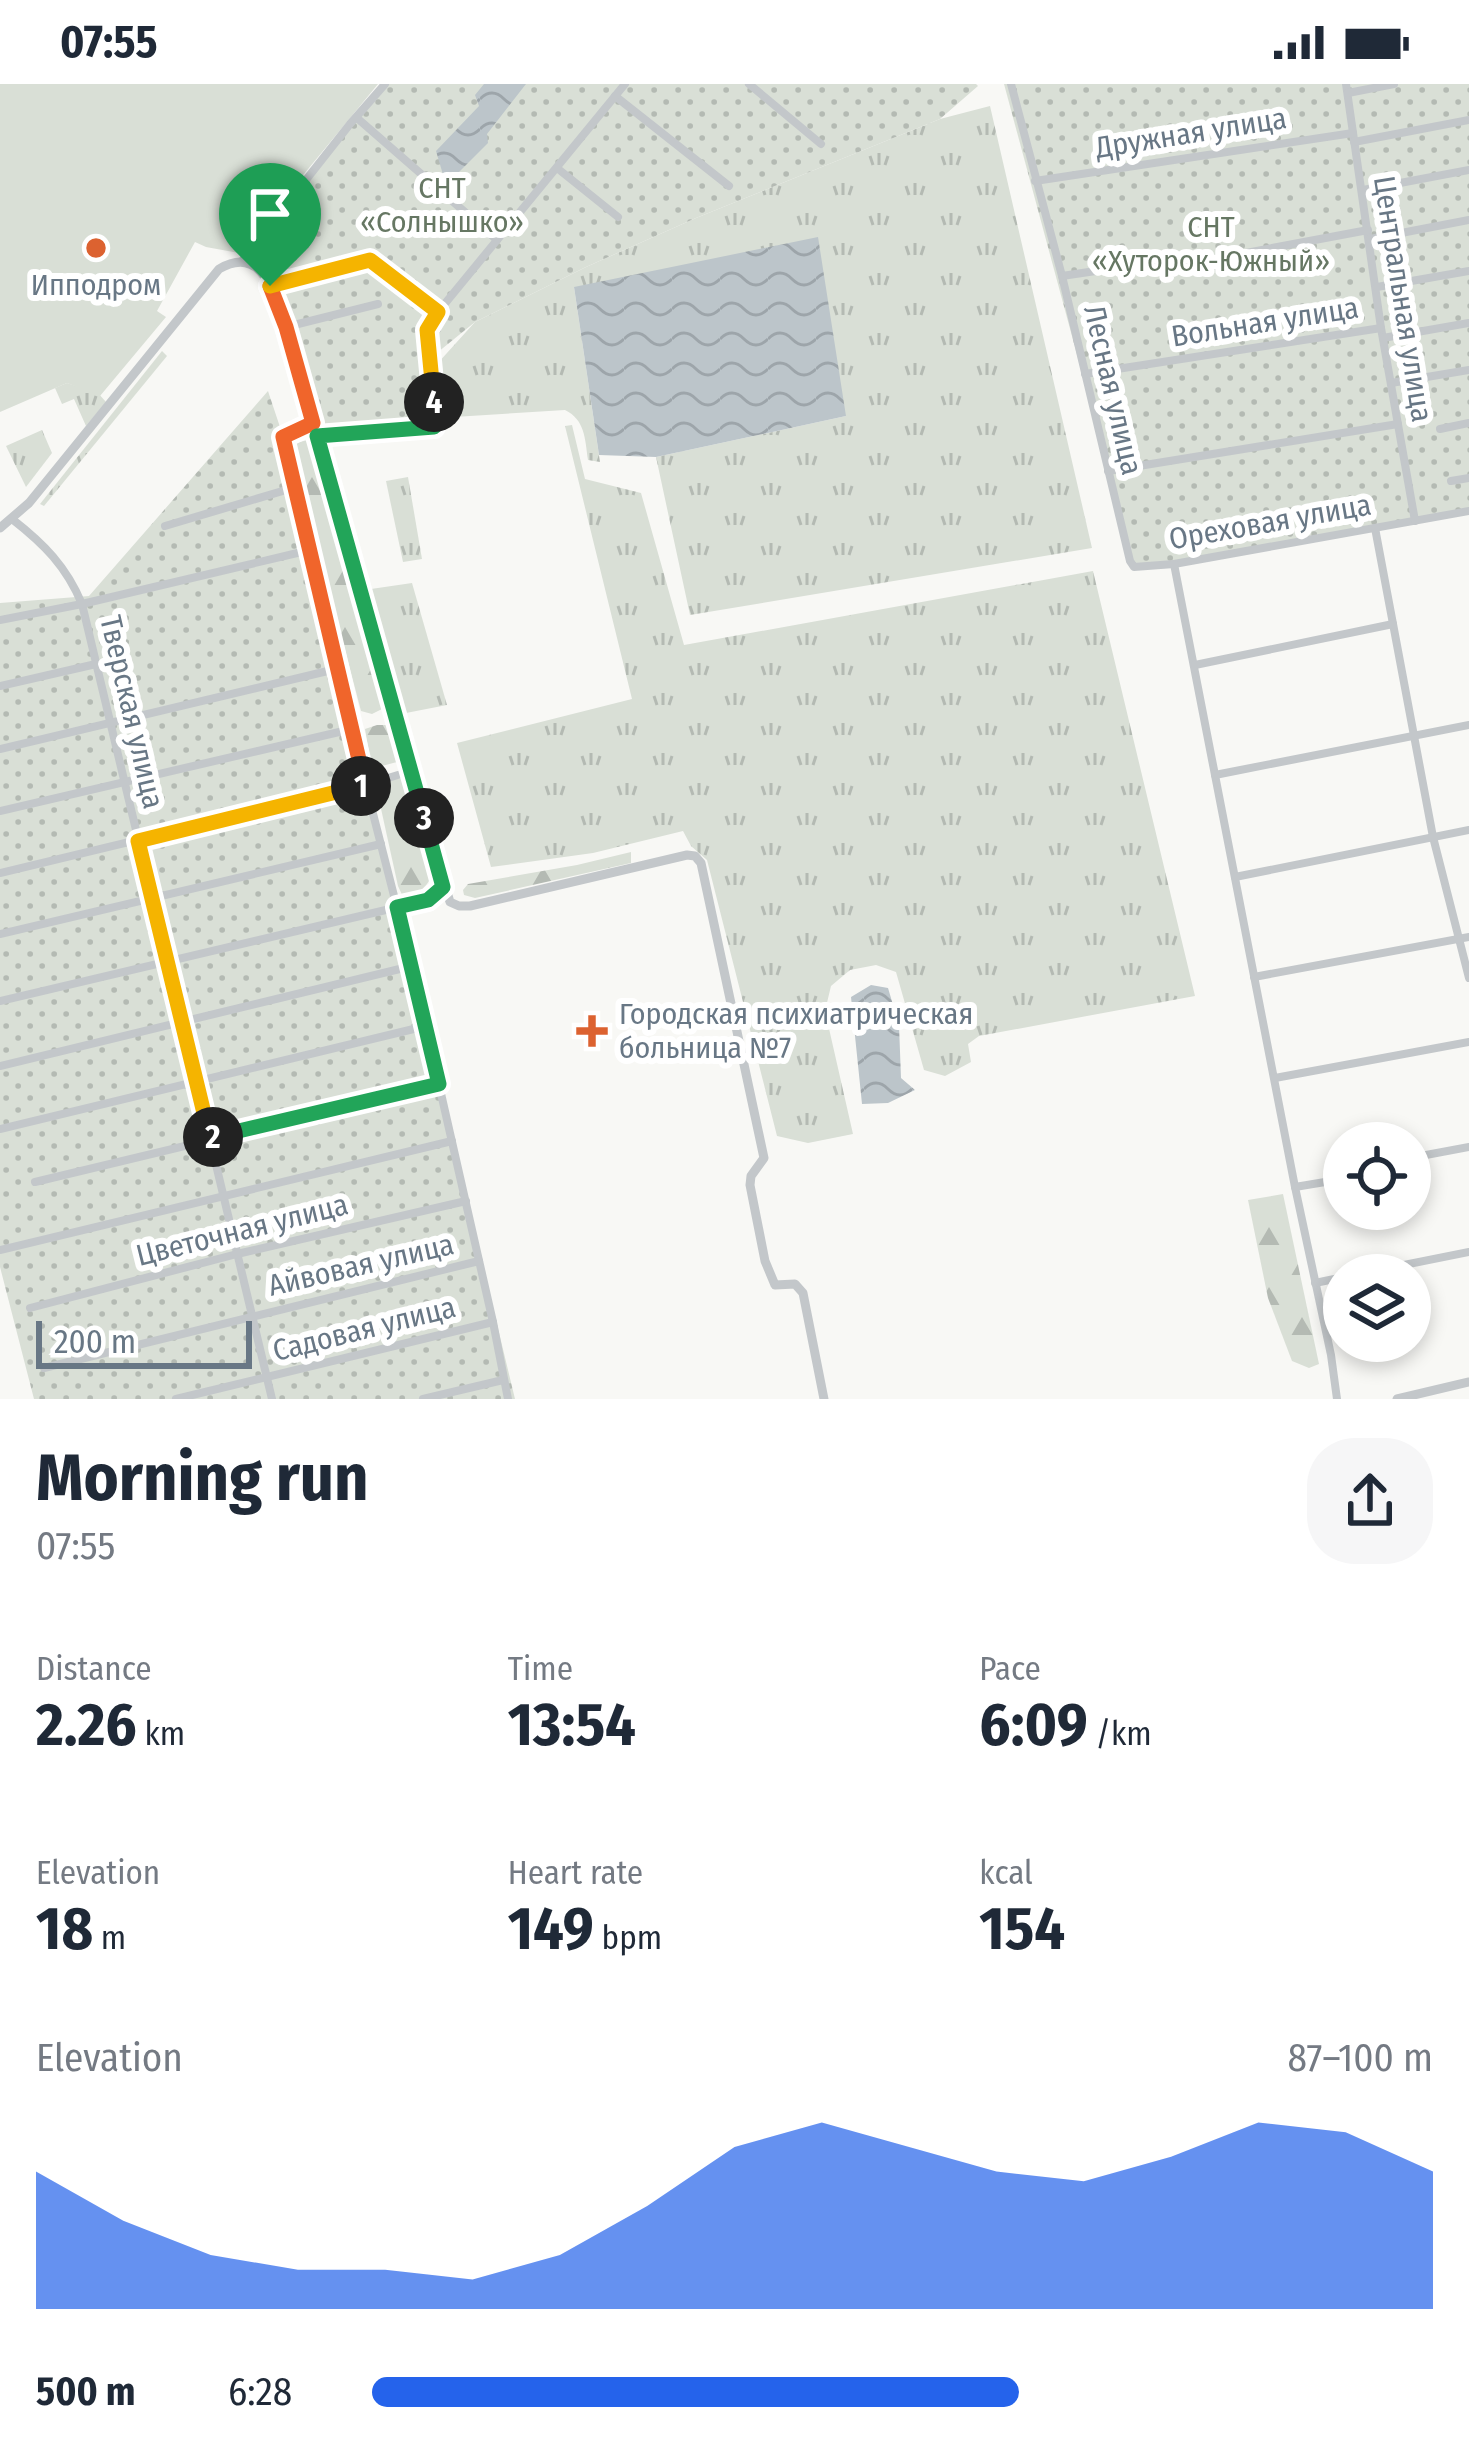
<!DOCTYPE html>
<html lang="en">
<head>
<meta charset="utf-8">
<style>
	:root { --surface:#fff; --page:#f6f6f7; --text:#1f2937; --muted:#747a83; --accent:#2563eb }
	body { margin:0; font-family:"Fira Sans Condensed",sans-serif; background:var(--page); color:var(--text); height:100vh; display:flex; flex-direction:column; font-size:45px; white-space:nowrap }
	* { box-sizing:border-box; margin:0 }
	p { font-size:39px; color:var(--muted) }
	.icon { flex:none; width:66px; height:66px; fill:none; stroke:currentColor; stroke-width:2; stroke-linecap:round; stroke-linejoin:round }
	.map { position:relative; height:1315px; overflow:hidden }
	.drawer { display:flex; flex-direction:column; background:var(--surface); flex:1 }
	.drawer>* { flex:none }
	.fabs { position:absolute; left:1323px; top:1038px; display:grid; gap:24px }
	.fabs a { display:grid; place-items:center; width:108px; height:108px; border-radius:50%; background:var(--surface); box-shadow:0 6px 18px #0003; font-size:60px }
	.scale { position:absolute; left:36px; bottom:30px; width:216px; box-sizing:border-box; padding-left:12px; border:6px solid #687785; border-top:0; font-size:33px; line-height:42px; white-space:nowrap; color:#687785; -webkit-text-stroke:9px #fff; paint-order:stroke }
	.pin { position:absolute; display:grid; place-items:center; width:102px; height:102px; color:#fff; margin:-123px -51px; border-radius:50% 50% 50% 0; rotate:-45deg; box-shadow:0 0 12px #0007 }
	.pin .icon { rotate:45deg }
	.km { position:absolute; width:60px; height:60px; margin:-30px; border-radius:50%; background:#222; color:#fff; font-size:33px; line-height:60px; text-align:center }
	.round { display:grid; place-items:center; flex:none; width:126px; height:126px; border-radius:48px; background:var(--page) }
	.summary { display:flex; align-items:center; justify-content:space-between; height:204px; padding:0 36px }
	h1 { font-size:66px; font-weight:700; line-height:90px }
	.figures { display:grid; grid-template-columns:repeat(3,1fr); gap:18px; height:204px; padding:12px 36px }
	.figures div { display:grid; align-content:center }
	.figures b { font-size:60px; font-weight:700 }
	.figures small { font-size:33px; font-weight:400 }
	.figures p { font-size:33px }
	.chart { height:336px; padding:24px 36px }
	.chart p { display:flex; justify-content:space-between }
	.chart svg { width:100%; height:216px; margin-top:12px; fill:var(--accent); opacity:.7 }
	ul { padding:0 36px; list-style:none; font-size:39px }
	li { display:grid; grid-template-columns:192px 144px 1fr; align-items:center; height:90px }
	li i { height:30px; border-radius:15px; background:var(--accent) }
	.status { display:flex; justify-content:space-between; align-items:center; height:84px; padding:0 60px; background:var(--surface); direction:ltr }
	.status svg { height:33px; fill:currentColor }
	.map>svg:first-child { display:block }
	.grass { fill:url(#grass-tufts) }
	.forest { fill:url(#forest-firs) }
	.garden { fill:url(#garden-dots) }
	.pitch { fill:#d9dfd6 }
	.water { fill:url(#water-waves) }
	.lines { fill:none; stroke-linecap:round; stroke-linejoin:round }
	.minor { stroke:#c3c7ca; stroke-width:8 }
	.tertiary { stroke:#c3c7ca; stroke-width:9 }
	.split-1-casing { stroke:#fff; stroke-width:24 }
	.split-2-casing { stroke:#fff; stroke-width:24 }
	.split-3-casing { stroke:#fff; stroke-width:24 }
	.split-4-casing { stroke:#fff; stroke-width:24 }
	.split-5-casing { stroke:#fff; stroke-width:24 }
	.split-1 { stroke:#f0652b; stroke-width:15 }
	.split-2 { stroke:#f5b400; stroke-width:15 }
	.split-3 { stroke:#22a559; stroke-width:15 }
	.split-4 { stroke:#22a559; stroke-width:15 }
	.split-5 { stroke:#f5b400; stroke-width:15 }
	.poi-dot { fill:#dc6230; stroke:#fff; stroke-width:4.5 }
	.labels { text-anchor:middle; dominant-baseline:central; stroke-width:12; stroke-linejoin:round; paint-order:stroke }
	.street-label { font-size:30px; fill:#687785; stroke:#fff }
	.park-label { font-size:30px; fill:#667763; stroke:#fff }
	.poi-label { font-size:30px; fill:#687785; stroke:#fff }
</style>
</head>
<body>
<div class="status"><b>07:55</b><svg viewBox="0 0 49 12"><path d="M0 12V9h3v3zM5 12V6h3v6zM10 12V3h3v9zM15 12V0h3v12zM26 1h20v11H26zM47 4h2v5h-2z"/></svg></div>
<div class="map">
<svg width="1469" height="1315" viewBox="0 0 1469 1315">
	<defs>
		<pattern id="grass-tufts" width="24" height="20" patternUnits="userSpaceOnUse" patternTransform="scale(3)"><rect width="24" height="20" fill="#d9dfd6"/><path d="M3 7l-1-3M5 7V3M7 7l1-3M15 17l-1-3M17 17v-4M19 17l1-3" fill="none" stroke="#b4bab3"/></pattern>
		<pattern id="forest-firs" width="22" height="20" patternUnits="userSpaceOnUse" patternTransform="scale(3)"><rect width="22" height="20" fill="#d9dfd6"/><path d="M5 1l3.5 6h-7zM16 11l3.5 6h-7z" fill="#b4bab3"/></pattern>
		<pattern id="garden-dots" width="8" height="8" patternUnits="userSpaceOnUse" patternTransform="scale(3)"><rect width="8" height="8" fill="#d9dfd6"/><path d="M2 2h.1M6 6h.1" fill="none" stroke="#b4bab3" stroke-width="1.8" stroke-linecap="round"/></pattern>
		<pattern id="water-waves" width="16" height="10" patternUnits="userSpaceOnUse" patternTransform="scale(3)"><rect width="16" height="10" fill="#bcc5ca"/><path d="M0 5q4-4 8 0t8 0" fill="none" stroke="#9da5aa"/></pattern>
	</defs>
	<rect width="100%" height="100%" fill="#f8f8f5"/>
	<!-- grass -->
	<g class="grass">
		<path d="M 990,22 L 1092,464 L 690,531 L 656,373 L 846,332 L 574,203 L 600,378 L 588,376 C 585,354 585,336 565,326 L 438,334 L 437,280 L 475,238 L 586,183 L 696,134 L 940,35 Z"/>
		<path d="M 162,267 L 167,272 L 44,422 L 40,420 Z"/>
		<path d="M 67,299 L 98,309 L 106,318 L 86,342 L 74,315 L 62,320 L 55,304 Z"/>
		<path d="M 572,341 L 585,395 L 641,409 L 684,561 L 1093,487 L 1195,912 L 979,952 L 968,960 L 971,978 L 945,992 L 924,986 L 896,888 L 876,881 L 850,886 L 831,902 L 825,927 L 853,1050 L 808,1059 L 777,1052 L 707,776 L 691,762 L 683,747 L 593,769 L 491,783 L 457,659 L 632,615 L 565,342 Z"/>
		<path d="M 42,346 L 52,369 L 26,403 L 6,362 Z"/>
		<path d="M 408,393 L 422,475 L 403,478 L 386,397 Z"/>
		<path d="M 412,499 L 447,621 L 406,629 L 371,505 Z"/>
	</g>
	<!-- forest -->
	<g class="forest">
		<path d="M 308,356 L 381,611 L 382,625 L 372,630 L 361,627 L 294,371 L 295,359 Z"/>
		<path d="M 377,641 L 391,641 L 397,666 L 397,678 L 378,683 L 371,680 L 365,645 Z"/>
		<path d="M 397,694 L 406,695 L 433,786 C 430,802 419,810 403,813 L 398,802 L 376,702 Z"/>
		<path d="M 631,768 L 631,779 L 475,814 L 464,811 L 463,806 L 468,800 L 577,781 Z"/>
		<path d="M 1283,1110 L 1319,1280 L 1309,1284 L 1292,1277 L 1268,1214 L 1248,1116 Z"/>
	</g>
	<!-- garden -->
	<g class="garden">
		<path d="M 386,0 L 976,0 L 978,2 L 940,35 L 696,134 L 586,183 L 475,238 L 427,277 L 431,324 L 421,334 L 325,341 L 318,335 L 277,196 L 263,178 L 250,169 Z"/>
		<path d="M 1004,0 L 1469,0 L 1469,427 L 1174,480 L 1134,482 Z"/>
		<path d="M 268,307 L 283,352 L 515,1315 L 34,1315 L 0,1183 L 0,519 L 89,512 Z"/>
	</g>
	<!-- pitch -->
	<path class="pitch" d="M 0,0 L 378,0 L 239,169 L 206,163 L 195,158 L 157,227 L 166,233 L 100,312 L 67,299 L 0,328 Z"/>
	<!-- water -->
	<g class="water">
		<path d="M 484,0 L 526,0 L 487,50 L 488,59 L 454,93 L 444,94 L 436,67 L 479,22 L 475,11 Z"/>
		<path d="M 818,153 L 846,332 L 656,373 L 599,371 L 574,203 Z"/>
		<path d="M 871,901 L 888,904 L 899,941 L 901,994 L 915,1006 L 888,1019 L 862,1020 L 851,913 Z"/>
	</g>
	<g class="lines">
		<!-- minor -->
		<g class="minor">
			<path d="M 749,0 L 821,60"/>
			<path d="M 1011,0 L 1062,192 L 1130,477 L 1134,483 L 1174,480 L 1469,427"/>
			<path d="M 1346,0 L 1381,244 L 1415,437"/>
			<path d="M 1348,9 L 1394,0"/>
			<path d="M 615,12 L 729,102"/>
			<path d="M 357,34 L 497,156"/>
			<path d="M 1354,58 L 1469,36"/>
			<path d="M 557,84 L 618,133"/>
			<path d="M 1035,97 L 1353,49"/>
			<path d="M 1363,106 L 1469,86"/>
			<path d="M 1370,155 L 1469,136"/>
			<path d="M 242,177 L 350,40 L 385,0"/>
			<path d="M 1062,192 L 1109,185 L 1150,187 L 1368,146"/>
			<path d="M 270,202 L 371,176 L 438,228"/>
			<path d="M 1377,203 L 1469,187"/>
			<path d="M 286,243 L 378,220"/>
			<path d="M 1383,254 L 1469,239"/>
			<path d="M 1085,290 L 1381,244"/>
			<path d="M 1391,299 L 1469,286"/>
			<path d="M 313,339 L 282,353 L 336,585 L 412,882 L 493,1238 L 508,1315"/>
			<path d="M 1440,345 L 1469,339"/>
			<path d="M 317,353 L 433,343 L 435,323 L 427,246 L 438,228 L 625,0"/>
			<path d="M 1108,387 L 1398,340"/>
			<path d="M 1451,397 L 1469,394"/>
			<path d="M 12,435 C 44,460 66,482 82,520 L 272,1315"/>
			<path d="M 165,442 L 296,403"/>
			<path d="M 1375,444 L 1433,753 L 1469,894"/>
			<path d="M 1174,480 L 1295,1103 L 1331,1271 L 1337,1315"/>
			<path d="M 0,536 L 82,520 L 310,466"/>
			<path d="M 1195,581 L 1393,540"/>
			<path d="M 0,602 L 96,580"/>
			<path d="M 0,665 L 336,585"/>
			<path d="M 1215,691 L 1469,641"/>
			<path d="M 0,727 L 352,645"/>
			<path d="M 0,789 L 365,701 L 411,687"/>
			<path d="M 1235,793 L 1469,746"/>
			<path d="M 0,850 L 381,760"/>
			<path d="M 1254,893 L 1469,853"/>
			<path d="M 0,917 L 428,816 L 443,803"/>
			<path d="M 0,982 L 412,882"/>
			<path d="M 1275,994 L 1469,958"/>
			<path d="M 0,1045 L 426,942"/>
			<path d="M 1410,1074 L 1469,1063"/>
			<path d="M 35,1098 L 439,1001"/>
			<path d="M 1295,1103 L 1325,1098 L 1344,1090"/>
			<path d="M 0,1166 L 452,1057"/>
			<path d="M 1354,1191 L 1469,1168"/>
			<path d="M 1315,1199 L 1344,1193"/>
			<path d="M 30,1224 L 237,1170 L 466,1117"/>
			<path d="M 44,1284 L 479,1177"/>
			<path d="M 176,1315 L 493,1238"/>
			<path d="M 423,1315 L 503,1296"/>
		</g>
		<!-- tertiary -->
		<g class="tertiary">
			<path d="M 0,444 L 29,419 L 219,185 C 263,159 274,212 286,243 L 395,635 L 450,818 L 459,822 L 470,822 L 687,771 L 695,772 L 701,779 L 764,1074 L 751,1092 L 750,1101 L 765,1177 L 775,1201 L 795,1200 L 803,1209 L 824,1315"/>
			<path d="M 1397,1315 L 1469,1298"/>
		</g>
	</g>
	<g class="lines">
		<!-- split-1 casing -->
		<g class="split-1-casing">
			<path id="split-1" d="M 270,202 L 286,243 L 313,339 L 283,353 L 365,701 L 361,702"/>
		</g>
		<!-- split-2 casing -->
		<g class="split-2-casing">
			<path id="split-2" d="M 213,1053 L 210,1054 L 138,757 L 361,702"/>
		</g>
		<!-- split-3 casing -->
		<g class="split-3-casing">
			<path id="split-3" d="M 213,1053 L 439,1000 L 397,823 L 428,816 L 443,803 L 424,734"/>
		</g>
		<!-- split-4 casing -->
		<g class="split-4-casing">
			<path id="split-4" d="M 424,734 L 317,352 L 434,343 L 434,318"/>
		</g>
		<!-- split-5 casing -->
		<g class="split-5-casing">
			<path id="split-5" d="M 270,202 L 370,176 L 438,228 L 427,246 L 434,318"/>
		</g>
		<!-- split-1 -->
		<use href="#split-1" class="split-1"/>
		<!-- split-2 -->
		<use href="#split-2" class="split-2"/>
		<!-- split-3 -->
		<use href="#split-3" class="split-3"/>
		<!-- split-4 -->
		<use href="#split-4" class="split-4"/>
		<!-- split-5 -->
		<use href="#split-5" class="split-5"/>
	</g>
	<!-- markers -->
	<g class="poi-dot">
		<circle cx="96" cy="164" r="12"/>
		<path d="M586 929h12v12h12v12h-12v12h-12v-12h-12v-12h12z"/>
	</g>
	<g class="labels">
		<!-- street labels -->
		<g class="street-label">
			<text transform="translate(1191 49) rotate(-9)">Дружная улица</text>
			<text transform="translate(1403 215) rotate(81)">Центральная улица</text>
			<text transform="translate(1265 238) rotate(-9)">Вольная улица</text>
			<text transform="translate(1113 306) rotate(77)">Лесная улица</text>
			<text transform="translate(1270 438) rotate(-10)">Ореховая улица</text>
			<text transform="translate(132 628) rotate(77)">Тверская улица</text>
			<text transform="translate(242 1146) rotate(-14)">Цветочная улица</text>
			<text transform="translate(361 1181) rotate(-13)">Айвовая улица</text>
			<text transform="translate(364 1245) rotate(-14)">Садовая улица</text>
		</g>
		<!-- park labels -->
		<g class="park-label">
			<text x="442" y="104">СНТ<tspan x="442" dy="34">«Солнышко»</tspan></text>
			<text x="1211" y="143">СНТ<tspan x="1211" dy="34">«Хуторок-Южный»</tspan></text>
		</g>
		<!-- poi labels -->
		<g class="poi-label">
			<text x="96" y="201">Ипподром</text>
			<text x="619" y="930" text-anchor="start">Городская психиатрическая<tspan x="619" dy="34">больница №7</tspan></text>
		</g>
	</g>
</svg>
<div class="fabs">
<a><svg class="icon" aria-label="locate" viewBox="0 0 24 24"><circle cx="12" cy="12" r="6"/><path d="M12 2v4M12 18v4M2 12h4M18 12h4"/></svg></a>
<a><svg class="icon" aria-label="layers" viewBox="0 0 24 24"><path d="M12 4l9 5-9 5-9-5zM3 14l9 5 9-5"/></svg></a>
</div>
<div class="scale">200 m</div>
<div class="pin" style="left:270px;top:202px;background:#1e9e55"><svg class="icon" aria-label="arrive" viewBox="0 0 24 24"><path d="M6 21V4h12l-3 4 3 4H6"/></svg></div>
<b class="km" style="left:361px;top:702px">1</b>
<b class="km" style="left:213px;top:1053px">2</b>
<b class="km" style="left:424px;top:734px">3</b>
<b class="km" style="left:434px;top:318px">4</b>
</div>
<section class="drawer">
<div class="summary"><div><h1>Morning run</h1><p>07:55</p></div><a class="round"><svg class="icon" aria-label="share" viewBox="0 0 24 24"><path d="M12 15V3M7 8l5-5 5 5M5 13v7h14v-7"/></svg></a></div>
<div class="figures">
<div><p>Distance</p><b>2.26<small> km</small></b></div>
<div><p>Time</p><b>13:54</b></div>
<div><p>Pace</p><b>6:09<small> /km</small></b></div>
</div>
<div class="figures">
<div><p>Elevation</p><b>18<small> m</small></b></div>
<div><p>Heart rate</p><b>149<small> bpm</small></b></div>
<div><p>kcal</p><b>154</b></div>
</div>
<div class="chart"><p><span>Elevation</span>87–100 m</p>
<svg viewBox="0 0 160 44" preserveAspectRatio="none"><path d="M0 44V16L10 26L20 33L30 36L40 36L50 38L60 33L70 23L80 11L90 6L100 11L110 16L120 18L130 13L140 6L150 8L160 16V44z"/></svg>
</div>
<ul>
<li><b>500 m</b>6:28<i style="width:61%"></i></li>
</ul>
</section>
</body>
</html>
